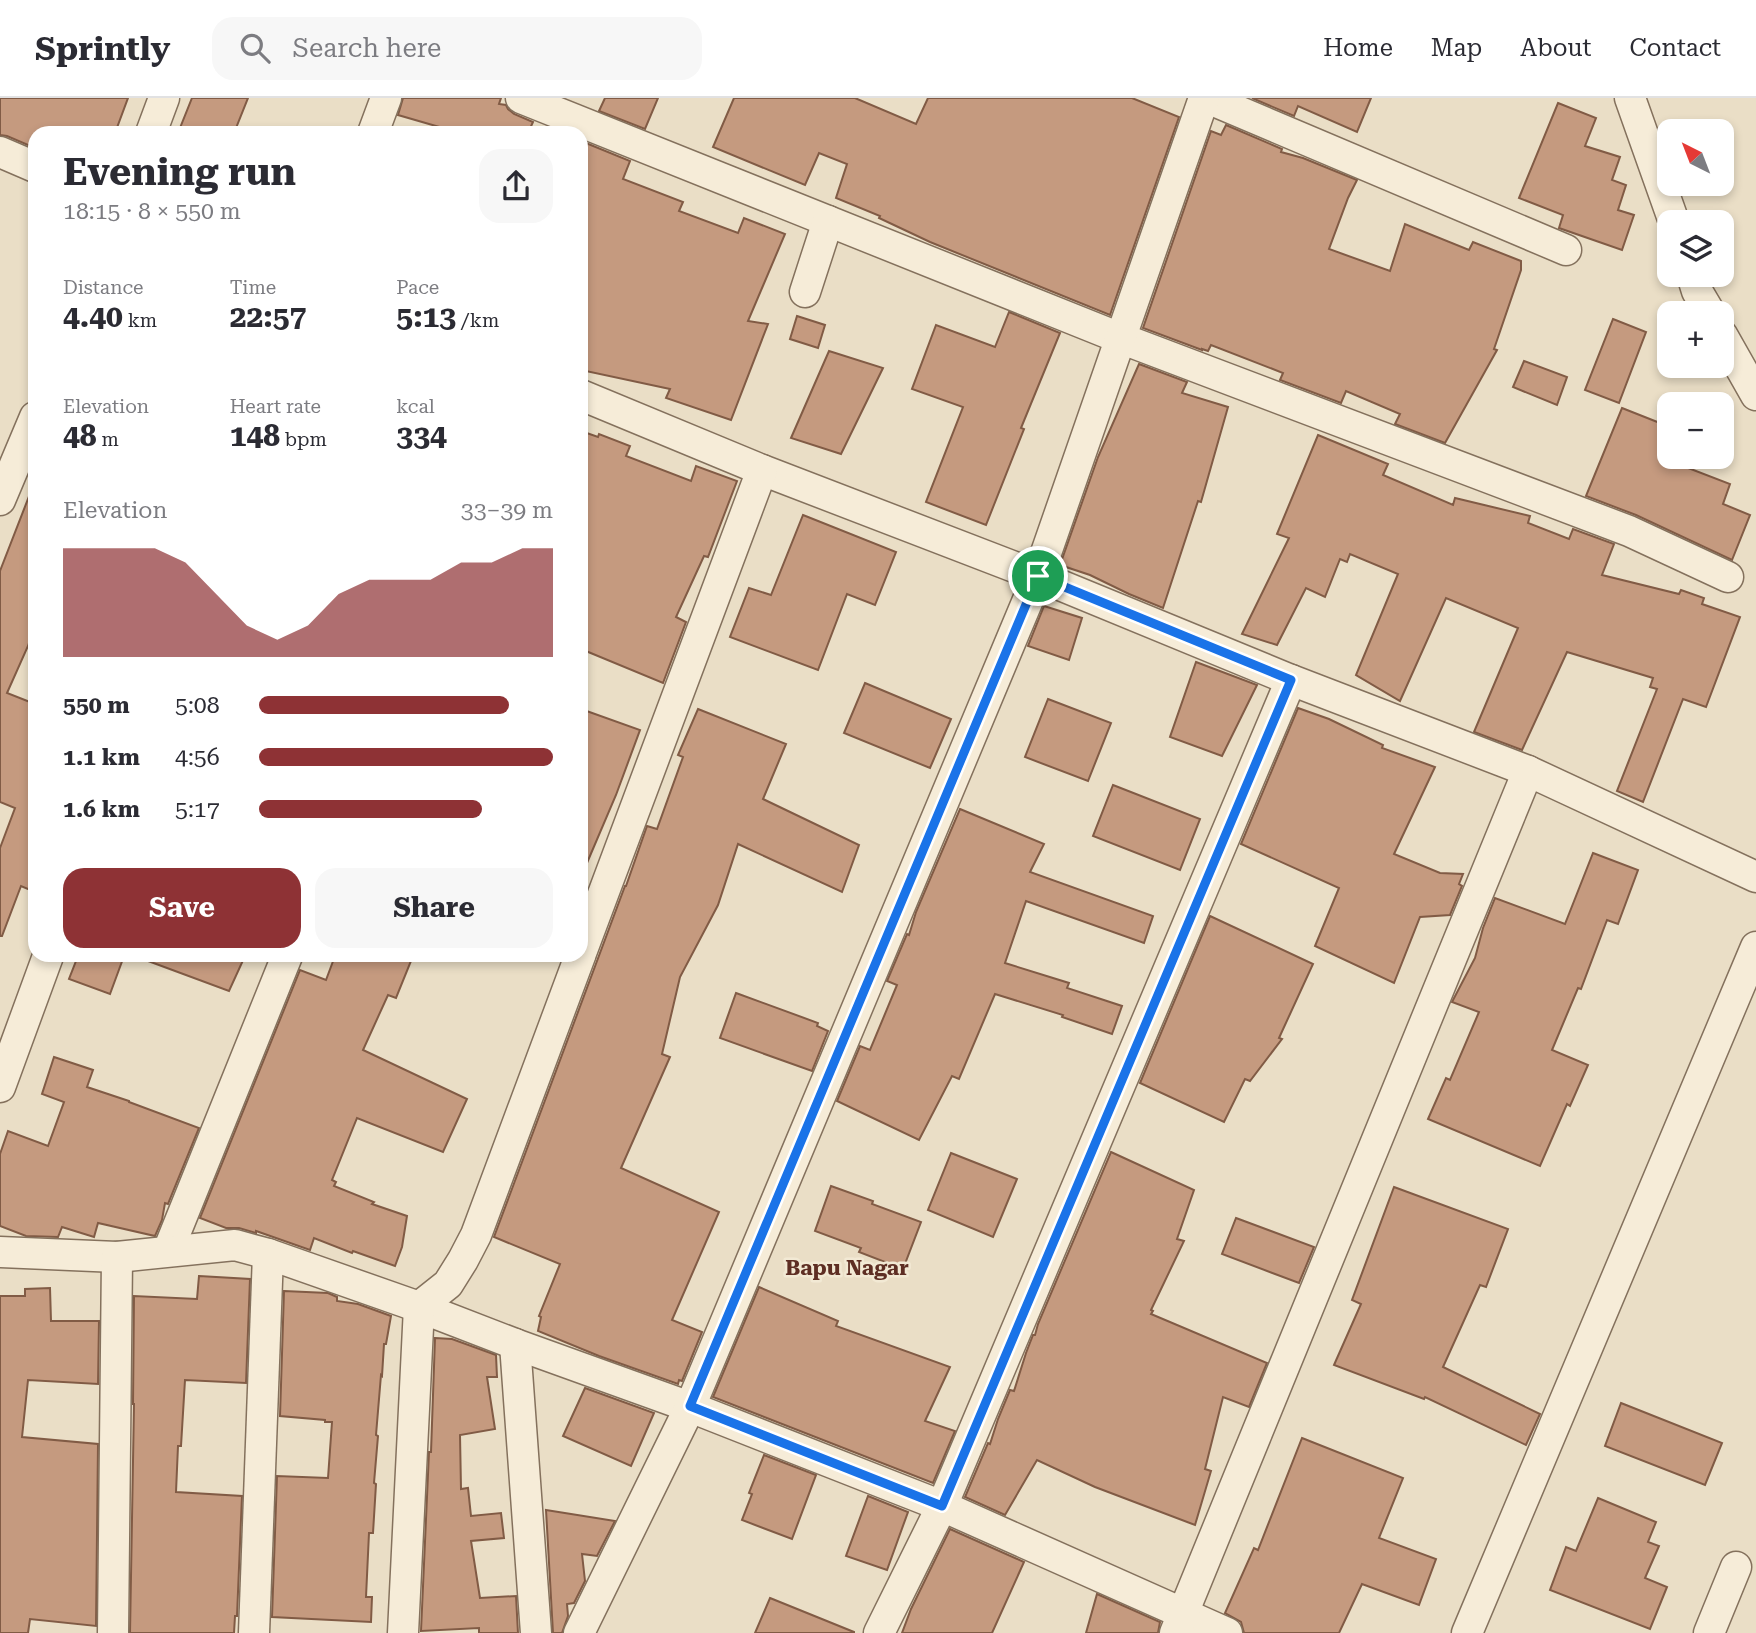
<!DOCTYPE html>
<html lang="en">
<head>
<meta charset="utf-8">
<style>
	:root { --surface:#fff; --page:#f7f7f7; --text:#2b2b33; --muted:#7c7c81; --line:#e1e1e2; --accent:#8e3235 }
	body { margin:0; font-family:"Roboto Serif",serif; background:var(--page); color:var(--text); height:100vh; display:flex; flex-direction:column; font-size:26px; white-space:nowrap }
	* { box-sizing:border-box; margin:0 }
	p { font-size:23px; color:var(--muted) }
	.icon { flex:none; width:38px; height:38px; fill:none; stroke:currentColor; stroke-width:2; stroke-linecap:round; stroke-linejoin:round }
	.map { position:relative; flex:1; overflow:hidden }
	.side { position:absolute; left:28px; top:28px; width:560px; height:836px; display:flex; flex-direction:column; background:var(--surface); border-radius:21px; box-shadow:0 4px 10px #0003 }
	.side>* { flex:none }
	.needle { width:46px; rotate:318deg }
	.controls { position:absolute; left:1657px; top:21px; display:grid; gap:14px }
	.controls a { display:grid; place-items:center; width:77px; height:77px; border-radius:14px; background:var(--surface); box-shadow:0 4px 10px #0003; font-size:35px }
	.pin { position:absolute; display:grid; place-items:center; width:60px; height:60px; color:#fff; margin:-30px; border:4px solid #fff; border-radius:50%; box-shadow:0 2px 7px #0007 }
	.round { display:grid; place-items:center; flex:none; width:74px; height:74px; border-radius:21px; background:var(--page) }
	.overview { display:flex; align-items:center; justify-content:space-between; height:119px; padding:0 35px }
	h1 { font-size:38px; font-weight:700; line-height:52px }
	.stats { display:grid; grid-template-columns:repeat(3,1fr); gap:10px; height:119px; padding:7px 35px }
	.stats div { display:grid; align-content:center }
	.stats b { font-size:30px; font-weight:700 }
	.stats small { font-size:19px; font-weight:400 }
	.stats p { font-size:19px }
	.chart { height:196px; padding:14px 35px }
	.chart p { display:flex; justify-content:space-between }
	.chart svg { width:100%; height:126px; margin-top:7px; fill:var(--accent); opacity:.7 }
	.action { display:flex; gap:14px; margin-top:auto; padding:14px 35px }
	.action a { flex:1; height:80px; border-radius:21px; background:var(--accent); color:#fff; font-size:28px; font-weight:700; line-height:80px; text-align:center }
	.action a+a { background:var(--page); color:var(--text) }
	ul { padding:0 35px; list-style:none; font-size:23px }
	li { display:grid; grid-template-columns:112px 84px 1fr; align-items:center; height:52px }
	li i { height:18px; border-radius:9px; background:var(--accent) }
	header { display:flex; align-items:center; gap:42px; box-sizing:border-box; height:98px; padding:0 35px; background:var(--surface); border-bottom:2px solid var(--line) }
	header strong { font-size:33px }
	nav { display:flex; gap:38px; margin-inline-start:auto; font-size:24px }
	.search { width:490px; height:63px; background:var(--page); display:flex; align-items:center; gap:18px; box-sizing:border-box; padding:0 24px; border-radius:21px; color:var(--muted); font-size:26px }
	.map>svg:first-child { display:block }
	.building { fill:#c59a7f; stroke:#815b45; stroke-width:2 }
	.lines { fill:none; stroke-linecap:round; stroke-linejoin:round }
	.minor-casing { stroke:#84715d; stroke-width:33 }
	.minor { stroke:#f6ecd8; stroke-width:30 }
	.route-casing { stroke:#fff; stroke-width:14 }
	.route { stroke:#1a73e8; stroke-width:9 }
	.labels { text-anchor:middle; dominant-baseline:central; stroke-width:5; stroke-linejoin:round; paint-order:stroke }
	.neighbourhood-label { font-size:21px; font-weight:bold; fill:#5e2e23; stroke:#f2e9d4 }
</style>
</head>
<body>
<header>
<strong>Sprintly</strong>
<div class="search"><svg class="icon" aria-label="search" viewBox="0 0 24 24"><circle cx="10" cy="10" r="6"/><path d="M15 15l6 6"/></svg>Search here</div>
<nav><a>Home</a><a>Map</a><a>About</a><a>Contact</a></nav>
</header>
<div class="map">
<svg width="1756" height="1535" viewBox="0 0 1756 1535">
	<rect width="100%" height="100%" fill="#eadec6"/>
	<!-- building -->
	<g class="building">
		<path d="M 0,0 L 128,0 L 115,35 L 35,35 L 35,50 L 7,38 L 0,37 Z"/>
		<path d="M 192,0 L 248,0 L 234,35 L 178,35 Z"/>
		<path d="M 403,0 L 501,0 L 499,6 L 506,7 L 508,11 L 514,16 L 533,24 L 528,35 L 460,35 L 398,17 Z"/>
		<path d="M 605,0 L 658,0 L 645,31 L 599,13 Z"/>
		<path d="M 734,0 L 855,0 L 916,26 L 928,0 L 1132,0 L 1179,19 L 1110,217 L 930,144 L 879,120 L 880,118 L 836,100 L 847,66 L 819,55 L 805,87 L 713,49 Z"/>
		<path d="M 1252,0 L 1371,0 L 1357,34 L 1298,8 L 1294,18 Z"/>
		<path d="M 1558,5 L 1596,20 L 1585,48 L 1620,59 L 1612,82 L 1626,87 L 1618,112 L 1634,117 L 1622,152 L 1559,130 L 1563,117 L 1519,100 Z"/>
		<path d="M 1226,27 L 1282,51 L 1281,54 L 1303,60 L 1357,82 L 1348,100 L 1329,151 L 1390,173 L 1405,126 L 1469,152 L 1473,144 L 1521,163 L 1521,172 L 1494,251 L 1497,252 L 1445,345 L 1395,326 L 1400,316 L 1346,293 L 1341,305 L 1280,282 L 1283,275 L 1211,247 L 1208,253 L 1202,251 L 1202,252 L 1143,230 L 1211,33 L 1221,37 Z"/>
		<path d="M 581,43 L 630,63 L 623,81 L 683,104 L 679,113 L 738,135 L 744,120 L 785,136 L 748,223 L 768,226 L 731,322 L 666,300 L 670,291 L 581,272 Z"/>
		<path d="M 1009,214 L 1060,235 L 1021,330 L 1024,331 L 986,427 L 926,404 L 963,309 L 912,291 L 936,227 L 995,249 Z"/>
		<path d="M 797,218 L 825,227 L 818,250 L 790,241 Z"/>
		<path d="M 1613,221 L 1646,234 L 1619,305 L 1585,292 Z"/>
		<path d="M 829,253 L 883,270 L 841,356 L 791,340 Z"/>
		<path d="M 1524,263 L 1567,279 L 1557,307 L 1513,289 Z"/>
		<path d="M 1139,266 L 1187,284 L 1182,295 L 1228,309 L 1201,404 L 1198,403 L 1163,510 L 1129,496 L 1090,477 L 1060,467 L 1098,359 Z"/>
		<path d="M 1622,310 L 1670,329 L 1670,363 L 1730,386 L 1723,406 L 1750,417 L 1732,462 L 1636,417 L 1586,398 Z"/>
		<path d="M 581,333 L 598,339 L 599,336 L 630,348 L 626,358 L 691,383 L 696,368 L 737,383 L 708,459 L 704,458 L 676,519 L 686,524 L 663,585 L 581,551 Z"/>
		<path d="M 1318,337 L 1388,366 L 1383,377 L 1453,407 L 1455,400 L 1530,418 L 1528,425 L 1569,441 L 1573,431 L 1614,446 L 1602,477 L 1679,496 L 1681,492 L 1704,500 L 1702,506 L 1740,519 L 1706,609 L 1683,601 L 1643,704 L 1617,693 L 1657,591 L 1650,589 L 1653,580 L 1567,554 L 1522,652 L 1474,634 L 1518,530 L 1446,500 L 1400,603 L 1356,577 L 1398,476 L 1350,456 L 1347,464 L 1340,461 L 1325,499 L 1306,490 L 1277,547 L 1242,536 L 1289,440 L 1277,436 Z"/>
		<path d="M 33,388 L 35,388 L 35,527 L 28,548 L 7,595 L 35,606 L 35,794 L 21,788 L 2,838 L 0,838 L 0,750 L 15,710 L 0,704 L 0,473 Z"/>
		<path d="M 803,417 L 896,454 L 875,507 L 847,496 L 818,572 L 730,539 L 749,490 L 771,497 Z"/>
		<path d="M 1044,508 L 1082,520 L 1069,562 L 1028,548 Z"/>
		<path d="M 1196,564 L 1257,587 L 1222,658 L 1170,639 Z"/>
		<path d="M 865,585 L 951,621 L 930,670 L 844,635 Z"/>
		<path d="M 1048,601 L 1111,625 L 1088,683 L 1025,659 Z"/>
		<path d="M 1298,610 L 1329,621 L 1383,647 L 1382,650 L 1435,669 L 1394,756 L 1440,775 L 1463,776 L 1459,786 L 1462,788 L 1450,817 L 1420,819 L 1394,885 L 1315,848 L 1339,790 L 1241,746 Z"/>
		<path d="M 581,611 L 640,632 L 616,697 L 581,779 Z"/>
		<path d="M 698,611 L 786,646 L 763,701 L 859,747 L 842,794 L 738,746 L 718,807 L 680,879 L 662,956 L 670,959 L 621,1070 L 719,1114 L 672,1222 L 702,1234 L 682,1283 L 679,1282 L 678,1286 L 599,1258 L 538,1233 L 541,1219 L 539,1218 L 560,1166 L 494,1139 L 625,788 L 626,788 L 647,728 L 657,731 L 683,659 L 678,657 Z"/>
		<path d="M 1113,687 L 1200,721 L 1180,772 L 1093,738 Z"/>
		<path d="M 960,711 L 1044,746 L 1030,774 L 1153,818 L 1144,845 L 1026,803 L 1005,865 L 1069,885 L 1067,890 L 1122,908 L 1112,936 L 1062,919 L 1063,917 L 995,896 L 959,981 L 952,978 L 919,1042 L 837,1003 L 860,948 L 870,952 L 897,887 L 887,883 L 907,836 L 909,837 L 916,814 Z"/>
		<path d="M 1593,755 L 1638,772 L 1618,826 L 1607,822 L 1581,891 L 1578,890 L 1552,952 L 1588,967 L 1570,1008 L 1567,1006 L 1540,1068 L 1428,1021 L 1446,980 L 1450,982 L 1479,914 L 1452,904 L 1475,860 L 1483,830 L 1495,800 L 1565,826 Z"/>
		<path d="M 1210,818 L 1313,866 L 1279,940 L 1282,941 L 1250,983 L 1245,981 L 1224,1024 L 1140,985 Z"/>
		<path d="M 78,858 L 124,858 L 110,896 L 69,881 Z"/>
		<path d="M 140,858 L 245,858 L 229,893 L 140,860 Z"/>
		<path d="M 335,858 L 413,858 L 396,900 L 388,897 L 363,952 L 467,1001 L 443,1054 L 357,1020 L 332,1082 L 336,1084 L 334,1088 L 374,1104 L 372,1106 L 407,1118 L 402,1149 L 395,1168 L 353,1153 L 352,1155 L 314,1140 L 310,1152 L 256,1133 L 256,1135 L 239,1130 L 226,1130 L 200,1120 L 300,872 L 326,882 Z"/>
		<path d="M 736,895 L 818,925 L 817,928 L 828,933 L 812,973 L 720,940 Z"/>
		<path d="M 54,959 L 93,972 L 87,989 L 129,1003 L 129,1004 L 199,1030 L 168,1106 L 165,1105 L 162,1122 L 155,1138 L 98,1125 L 94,1139 L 62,1129 L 58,1139 L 26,1138 L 0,1128 L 0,1056 L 8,1033 L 48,1048 L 64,1004 L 42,996 Z"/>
		<path d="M 1111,1054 L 1194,1092 L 1177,1141 L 1184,1143 L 1151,1212 L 1153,1213 L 1151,1216 L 1267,1265 L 1249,1309 L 1223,1299 L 1205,1371 L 1211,1373 L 1195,1427 L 1095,1389 L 1037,1362 L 1005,1417 L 965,1399 L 988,1345 L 990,1346 L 998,1321 L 1010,1292 L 1014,1293 L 1026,1255 L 1033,1237 L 1035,1237 L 1038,1226 Z"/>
		<path d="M 951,1055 L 1017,1081 L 993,1139 L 928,1112 Z"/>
		<path d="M 831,1088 L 873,1103 L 872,1106 L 921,1124 L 903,1171 L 859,1154 L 861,1150 L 815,1133 Z"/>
		<path d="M 1394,1089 L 1508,1131 L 1486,1189 L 1480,1187 L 1443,1269 L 1540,1316 L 1526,1347 L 1425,1299 L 1424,1301 L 1334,1267 L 1361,1206 L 1352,1202 Z"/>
		<path d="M 1236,1120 L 1314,1149 L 1299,1185 L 1222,1156 Z"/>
		<path d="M 199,1178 L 250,1181 L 246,1285 L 185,1282 L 181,1348 L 178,1348 L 176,1394 L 242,1398 L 237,1518 L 235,1518 L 234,1535 L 130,1535 L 134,1306 L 133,1306 L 134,1198 L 197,1201 Z"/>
		<path d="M 759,1189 L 838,1223 L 836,1228 L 950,1269 L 925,1323 L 955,1333 L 933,1385 L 713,1299 Z"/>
		<path d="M 50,1190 L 51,1223 L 99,1223 L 98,1286 L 28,1282 L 22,1339 L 98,1346 L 96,1528 L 30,1521 L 28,1535 L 0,1535 L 0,1198 L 25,1198 L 25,1191 Z"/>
		<path d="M 284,1193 L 328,1195 L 337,1199 L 337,1203 L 358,1206 L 391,1218 L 386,1246 L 384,1246 L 382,1278 L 381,1277 L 376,1337 L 378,1338 L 374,1385 L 376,1386 L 373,1435 L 369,1435 L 366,1499 L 372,1499 L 371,1524 L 272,1519 L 277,1378 L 328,1380 L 332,1324 L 325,1324 L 325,1322 L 280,1318 Z"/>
		<path d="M 435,1240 L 452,1241 L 496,1257 L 497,1279 L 487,1279 L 495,1331 L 460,1337 L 461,1391 L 468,1390 L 471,1418 L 501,1415 L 504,1440 L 471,1443 L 480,1500 L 516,1498 L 518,1535 L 479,1535 L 479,1530 L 421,1533 L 429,1354 L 431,1354 Z"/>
		<path d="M 585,1290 L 654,1315 L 631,1368 L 563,1338 Z"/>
		<path d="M 1621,1305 L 1722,1345 L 1705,1387 L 1605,1348 Z"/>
		<path d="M 1302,1340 L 1403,1380 L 1379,1440 L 1436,1461 L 1419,1507 L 1362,1486 L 1339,1535 L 1244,1535 L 1241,1524 L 1225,1515 L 1254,1450 L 1258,1452 Z"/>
		<path d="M 764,1357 L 816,1377 L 792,1441 L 742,1422 L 752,1396 L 749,1395 Z"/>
		<path d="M 868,1398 L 908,1414 L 887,1472 L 846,1458 Z"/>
		<path d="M 1598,1400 L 1656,1424 L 1648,1444 L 1659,1448 L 1645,1480 L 1667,1489 L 1650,1531 L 1550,1492 L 1566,1449 L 1576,1453 Z"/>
		<path d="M 546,1412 L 615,1423 L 597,1458 L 582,1456 L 585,1483 L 574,1505 L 567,1506 L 568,1518 L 562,1535 L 553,1535 Z"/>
		<path d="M 950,1431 L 1024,1464 L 992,1535 L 902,1535 L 911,1511 Z"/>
		<path d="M 1097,1496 L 1160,1524 L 1158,1535 L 1086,1535 Z"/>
		<path d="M 770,1500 L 854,1534 L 854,1535 L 755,1535 Z"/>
	</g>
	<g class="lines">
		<!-- minor casing -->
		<g class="minor-casing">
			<g id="minor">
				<path d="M 521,0 L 1120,240 L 1629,433 L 1728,479"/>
				<path d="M 1207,0 L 1566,152"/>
				<path d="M 1630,0 L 1674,124"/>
				<path d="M 151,35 L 164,0"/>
				<path d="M 373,35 L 386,0"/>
				<path d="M 0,54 L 35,69"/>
				<path d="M 1692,177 L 1697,193 L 1710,215"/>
				<path d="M 805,194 L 828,123"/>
				<path d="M 1722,237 L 1756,297"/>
				<path d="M 581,297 L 762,372 L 1038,478 L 1291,582 L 1528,673 L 1756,779"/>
				<path d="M 0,402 L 35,319"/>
				<path d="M 581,855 L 762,372"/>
				<path d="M 0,989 L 48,858"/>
				<path d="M 168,1153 L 287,858"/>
				<path d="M 0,1154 L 117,1159 L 235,1147 L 268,1156 L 419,1209 L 515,1246 L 690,1309 L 942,1408 L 1227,1535"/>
				<path d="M 515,1246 L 536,1535"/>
				<path d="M 113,1535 L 117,1159"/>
				<path d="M 254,1535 L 268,1156"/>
				<path d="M 403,1535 L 419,1209 L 448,1186 L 463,1162 L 476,1137 L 580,858"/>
				<path d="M 579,1535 L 690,1309 L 1038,478 L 1204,0"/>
				<path d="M 879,1535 L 942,1408 L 1291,582"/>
				<path d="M 1175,1535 L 1528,673"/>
				<path d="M 1467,1535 L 1756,849"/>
				<path d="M 1709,1535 L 1736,1469"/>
			</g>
		</g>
		<!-- minor -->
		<use href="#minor" class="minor"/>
	</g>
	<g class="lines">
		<!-- route casing -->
		<g class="route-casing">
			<path id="route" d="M 1038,478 L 1291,582 L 942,1408 L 690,1308 Z"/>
		</g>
		<!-- route -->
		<use href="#route" class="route"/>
	</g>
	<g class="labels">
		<!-- neighbourhood labels -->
		<g class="neighbourhood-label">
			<text x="847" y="1170">Bapu Nagar</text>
		</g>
	</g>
</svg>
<div class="controls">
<a><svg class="needle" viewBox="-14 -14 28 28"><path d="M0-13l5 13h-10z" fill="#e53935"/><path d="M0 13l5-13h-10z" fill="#7c7c81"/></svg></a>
<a><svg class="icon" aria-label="layers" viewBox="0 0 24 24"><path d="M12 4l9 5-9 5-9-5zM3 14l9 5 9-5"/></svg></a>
<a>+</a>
<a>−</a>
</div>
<div class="pin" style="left:1038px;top:478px;background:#1e9e55"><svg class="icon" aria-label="arrive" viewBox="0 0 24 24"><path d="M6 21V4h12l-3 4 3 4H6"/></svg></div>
<section class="side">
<div class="overview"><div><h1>Evening run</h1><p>18:15 · 8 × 550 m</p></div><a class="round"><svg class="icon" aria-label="share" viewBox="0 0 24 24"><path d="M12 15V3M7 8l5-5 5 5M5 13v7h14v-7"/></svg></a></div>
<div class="stats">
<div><p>Distance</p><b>4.40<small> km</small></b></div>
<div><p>Time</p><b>22:57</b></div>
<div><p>Pace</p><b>5:13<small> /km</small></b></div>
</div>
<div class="stats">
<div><p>Elevation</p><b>48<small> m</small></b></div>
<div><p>Heart rate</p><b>148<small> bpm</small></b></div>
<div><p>kcal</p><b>334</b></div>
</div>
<div class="chart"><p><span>Elevation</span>33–39 m</p>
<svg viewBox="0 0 160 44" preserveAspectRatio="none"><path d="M0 44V6L10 6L20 6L30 6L40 11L50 22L60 33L70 38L80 33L90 22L100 17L110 17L120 17L130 11L140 11L150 6L160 6V44z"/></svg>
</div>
<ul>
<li><b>550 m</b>5:08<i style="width:85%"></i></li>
<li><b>1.1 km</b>4:56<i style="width:100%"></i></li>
<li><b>1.6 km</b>5:17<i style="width:76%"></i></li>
</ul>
<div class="action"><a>Save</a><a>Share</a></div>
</section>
</div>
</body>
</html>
